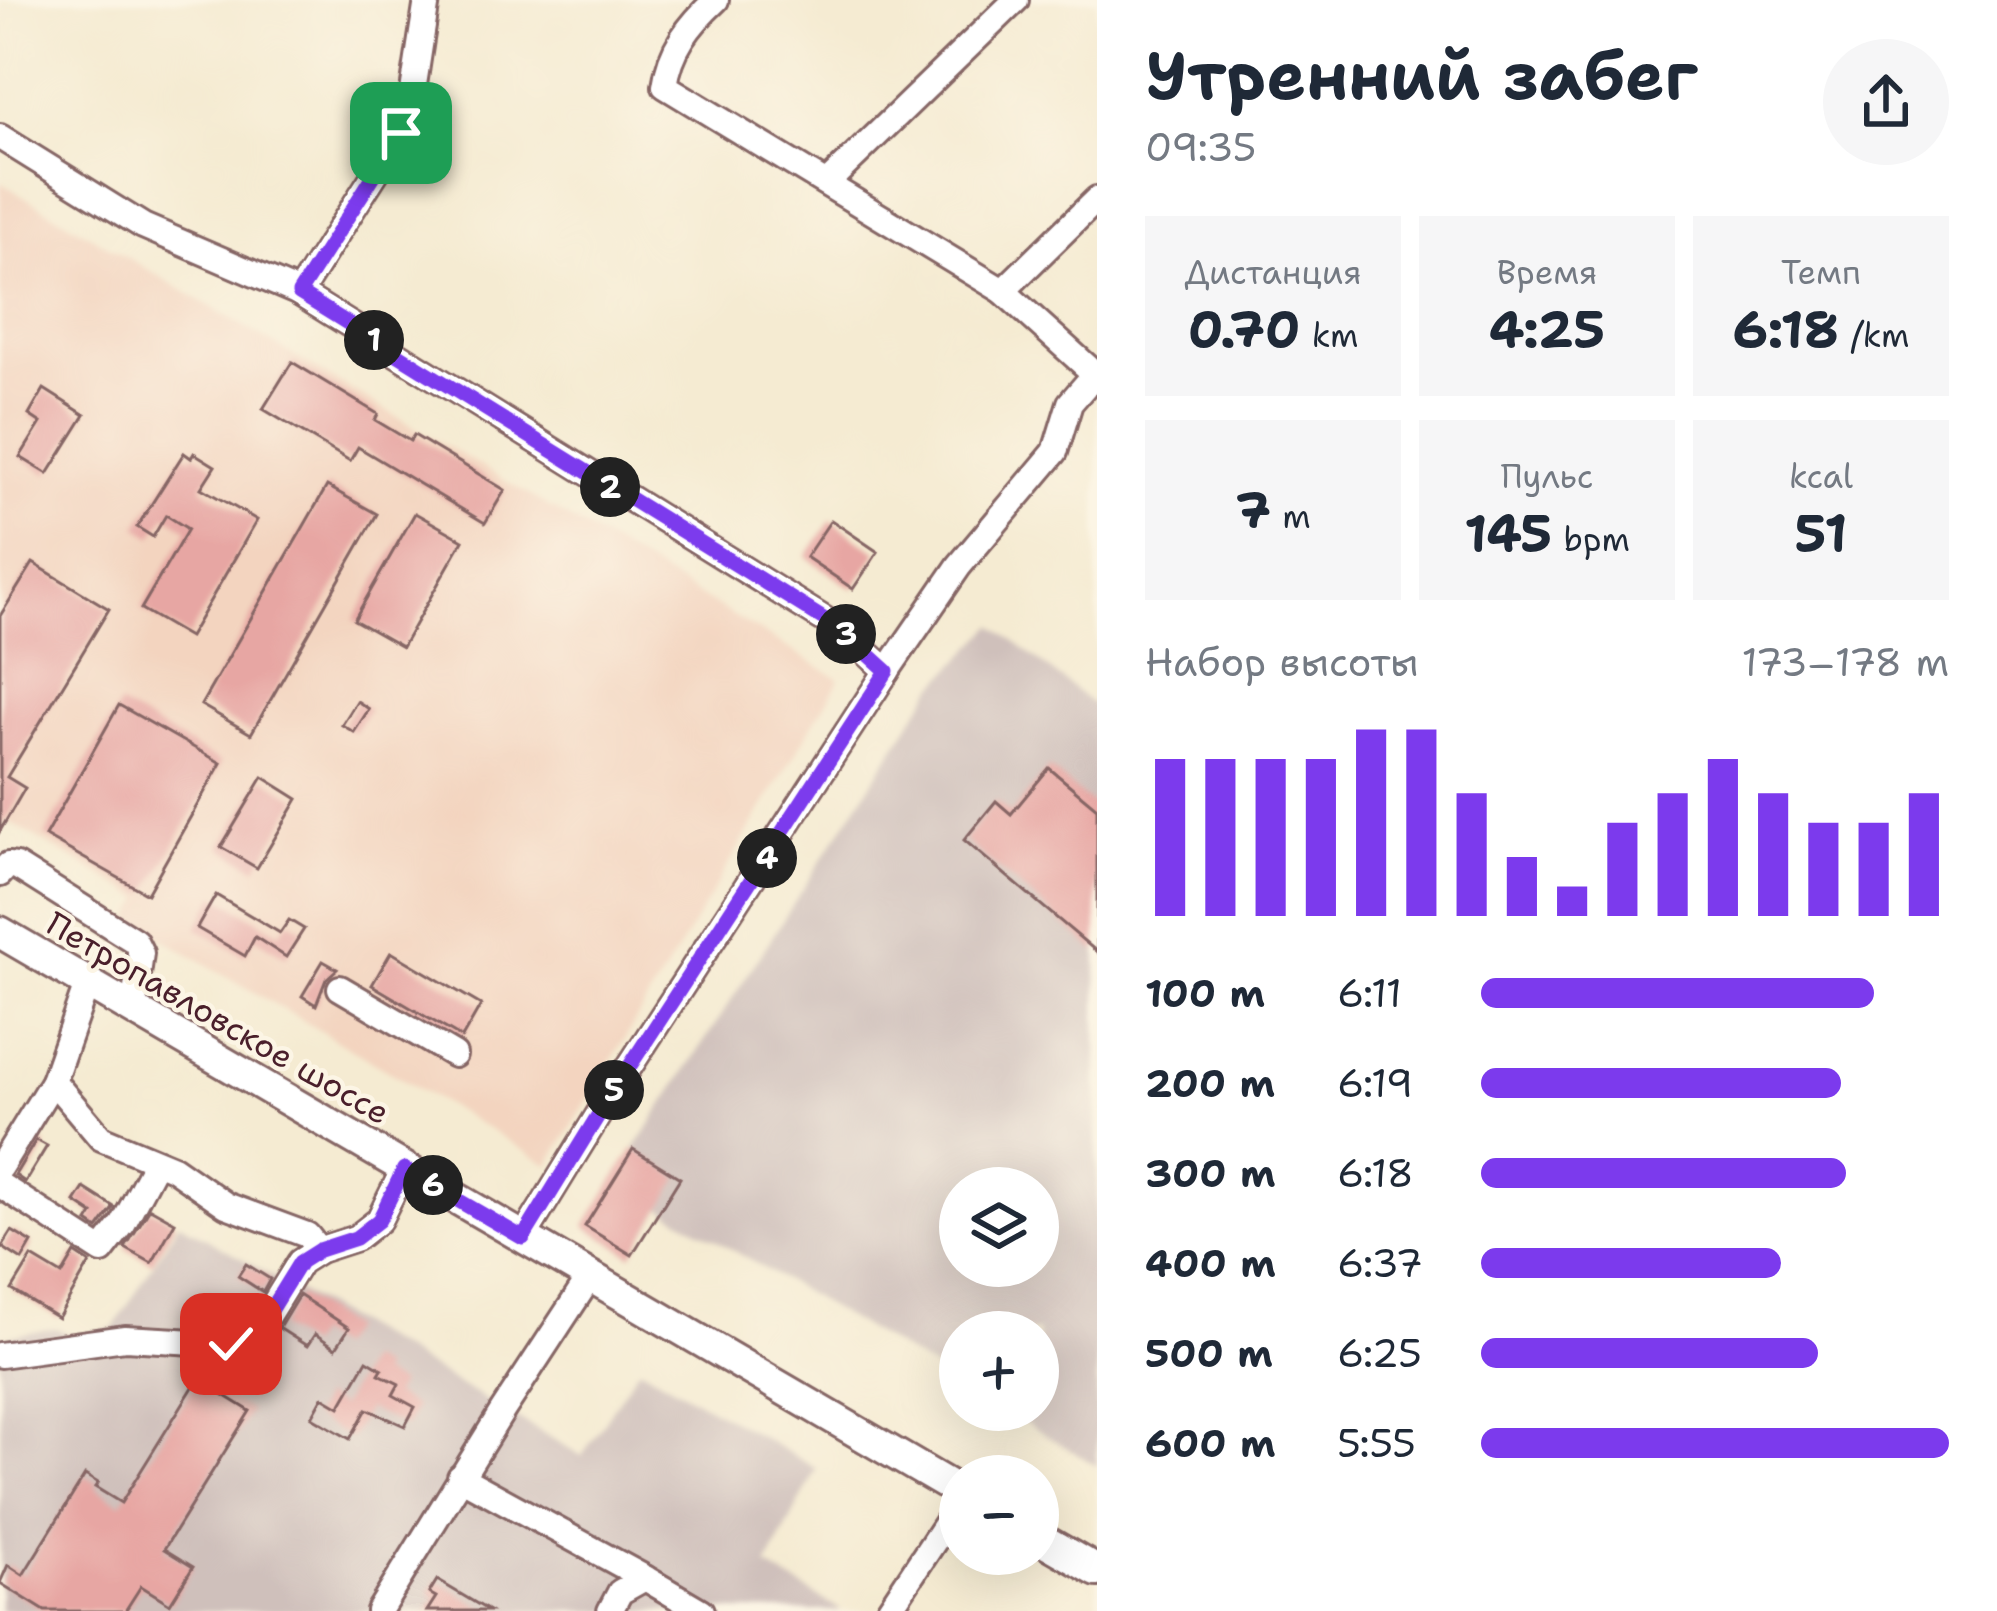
<!DOCTYPE html>
<html lang="ru">
<head>
<meta charset="utf-8">
<style>
	:root { --surface:#fff; --page:#f6f6f7; --text:#1f2937; --muted:#747a83; --accent:#7c3aed }
	body { margin:0; font-family:"Shantell Sans",sans-serif; background:var(--page); color:var(--text); height:100vh; display:flex; flex-direction:column; font-size:45px; white-space:nowrap }
	* { box-sizing:border-box; margin:0 }
	p { font-size:39px; color:var(--muted) }
	.icon { flex:none; width:66px; height:66px; fill:none; stroke:currentColor; stroke-width:2; stroke-linecap:round; stroke-linejoin:round }
	.map { position:relative; flex:1; overflow:hidden }
	.details { display:flex; flex-direction:column; background:var(--surface); width:900px }
	.details>* { flex:none }
	.controls { position:absolute; left:939px; top:1167px; display:grid; gap:24px }
	.controls a { display:grid; place-items:center; width:120px; height:120px; border-radius:50%; background:var(--surface); box-shadow:0 12px 48px #0002; font-size:60px }
	.pin { position:absolute; display:grid; place-items:center; width:102px; height:102px; color:#fff; margin:-51px; border-radius:24px; box-shadow:0 6px 18px #0006 }
	.km { position:absolute; width:60px; height:60px; margin:-30px; border-radius:50%; background:#222; color:#fff; font-size:33px; line-height:60px; text-align:center }
	.round { display:grid; place-items:center; flex:none; width:126px; height:126px; border-radius:63px; background:var(--page) }
	.overview { display:flex; align-items:center; justify-content:space-between; height:204px; padding:0 48px }
	h1 { font-size:66px; font-weight:700; line-height:90px }
	.figures { display:grid; grid-template-columns:repeat(3,1fr); gap:18px; height:204px; padding:12px 48px }
	.figures div { display:grid; align-content:center; border-radius:0px; background:var(--page); text-align:center }
	.figures b { font-size:51px; font-weight:700 }
	.figures small { font-size:33px; font-weight:400 }
	.figures p { font-size:33px }
	.chart { height:336px; padding:24px 48px }
	.chart p { display:flex; justify-content:space-between }
	.chart svg { width:100%; height:216px; margin-top:12px; stroke:var(--accent); stroke-width:6 }
	ul { padding:0 48px; list-style:none; font-size:39px }
	li { display:grid; grid-template-columns:192px 144px 1fr; align-items:center; height:90px }
	li i { height:30px; border-radius:15px; background:var(--accent) }
	main { display:flex; flex:1; min-height:0 }
	.map>svg:first-child { display:block }
	.built { fill:#f3d4bf }
	.industrial { fill:#cfc0bb; fill-rule:evenodd }
	.building { fill:#e7a6a3 }
	.lines { fill:none; stroke-linecap:round; stroke-linejoin:round }
	.minor-casing { stroke:#866665; stroke-width:30 }
	.major-casing { stroke:#866665; stroke-width:36 }
	.minor { stroke:#fff; stroke-width:24 }
	.major { stroke:#fff; stroke-width:30 }
	.route-casing { stroke:#fff; stroke-width:24 }
	.route { stroke:#7c3aed; stroke-width:15 }
	.labels { text-anchor:middle; dominant-baseline:central; stroke-width:9; stroke-linejoin:round; paint-order:stroke }
	.street-label { font-size:33px; fill:#4a1f2b; stroke:#fcf5e5 }
</style>
</head>
<body>
<main>
<div class="map">
<svg width="1097" height="1611" viewBox="0 0 1097 1611">
	<rect width="100%" height="100%" fill="#fcf5e5"/>
	<filter id="ink" filterUnits="userSpaceOnUse"><feTurbulence type="fractalNoise" baseFrequency=".00833" numOctaves="2"/><feDisplacementMap in="SourceGraphic" scale="24" xChannelSelector="R" yChannelSelector="G"/><feConvolveMatrix kernelMatrix="1 2 1 2 8 2 1 2 1" color-interpolation-filters="sRGB"/></filter>
	<filter id="wash" filterUnits="userSpaceOnUse"><feTurbulence type="fractalNoise" baseFrequency=".004" numOctaves="4" result="noise"/><feDisplacementMap in="SourceGraphic" scale="48" xChannelSelector="R" yChannelSelector="G"/><feGaussianBlur stdDeviation="2.7" result="paint"/><feColorMatrix in="noise" values="0 0 0 0 0 0 0 0 0 0 0 0 0 0 0 0 0 1.4 0 .05"/><feComposite in="paint" operator="in"/></filter>
	<g filter="url(#wash)">
		<rect width="100%" height="100%" fill="#f5ebd2"/>
		<!-- built -->
		<path class="built" d="M 0,182 L 840,679 L 549,1165 L 131,920 L 142,899 L 0,817 Z"/>
		<!-- industrial -->
		<g class="industrial">
			<path d="M 994,625 L 1097,708 L 1097,1466 L 1003,1410 L 1038,1410 L 1038,1332 L 960,1332 L 960,1385 L 662,1208 L 632,1255 L 585,1226 L 933,688 ZM 960,1188 L 1038,1188 L 1038,1266 L 960,1266 Z"/>
			<path d="M 179,1222 L 582,1456 L 639,1367 L 817,1469 L 767,1566 L 842,1611 L 0,1611 L 0,1337 L 56,1328 L 72,1336 L 114,1328 Z"/>
		</g>
		<g id="blocks">
			<!-- building -->
			<g class="building">
				<path d="M 292,362 L 378,414 L 375,420 L 410,441 L 414,435 L 505,490 L 485,523 L 358,447 L 350,461 L 263,409 Z"/>
				<path d="M 44,389 L 85,415 L 48,474 L 20,457 L 41,423 L 29,415 Z"/>
				<path d="M 184,453 L 191,458 L 194,453 L 215,466 L 201,488 L 257,520 L 189,637 L 141,609 L 188,529 L 166,515 L 153,537 L 137,527 Z"/>
				<path d="M 327,486 L 377,514 L 251,734 L 201,705 Z"/>
				<path d="M 415,513 L 463,540 L 402,647 L 354,620 Z"/>
				<path d="M 831,520 L 878,552 L 853,589 L 806,557 Z"/>
				<path d="M 33,563 L 109,609 L 7,777 L 25,788 L 0,831 L 0,616 Z"/>
				<path d="M 357,701 L 369,709 L 354,732 L 342,725 Z"/>
				<path d="M 119,705 L 221,763 L 147,894 L 45,836 Z"/>
				<path d="M 1049,768 L 1097,808 L 1097,952 L 964,840 L 996,801 L 1011,814 Z"/>
				<path d="M 263,777 L 298,799 L 257,868 L 221,847 Z"/>
				<path d="M 216,895 L 280,933 L 289,920 L 304,929 L 286,957 L 255,937 L 245,956 L 197,928 Z"/>
				<path d="M 391,952 L 481,1005 L 462,1038 L 372,985 Z"/>
				<path d="M 323,961 L 337,969 L 326,979 L 316,1005 L 302,996 Z"/>
				<path d="M 36,1140 L 47,1146 L 25,1182 L 15,1175 Z"/>
				<path d="M 633,1149 L 680,1178 L 632,1255 L 585,1226 Z"/>
				<path d="M 84,1188 L 114,1207 L 98,1229 L 88,1222 L 93,1214 L 75,1202 Z"/>
				<path d="M 150,1208 L 175,1222 L 152,1263 L 125,1248 Z"/>
				<path d="M 12,1231 L 32,1243 L 22,1260 L 2,1247 Z"/>
				<path d="M 75,1253 L 90,1263 L 58,1318 L 12,1290 L 32,1257 L 62,1275 Z"/>
				<path d="M 246,1264 L 270,1279 L 263,1292 L 238,1276 Z"/>
				<path d="M 299,1295 L 349,1328 L 336,1348 L 315,1334 L 307,1346 L 279,1328 Z"/>
				<path d="M 367,1360 L 382,1369 L 379,1374 L 399,1384 L 393,1395 L 415,1407 L 405,1426 L 367,1409 L 350,1439 L 312,1417 L 323,1397 L 340,1407 Z"/>
				<path d="M 198,1379 L 250,1411 L 164,1549 L 193,1567 L 170,1604 L 141,1586 L 125,1611 L 45,1611 L 0,1583 L 8,1565 L 23,1575 L 85,1475 L 98,1483 L 95,1487 L 121,1503 Z"/>
				<path d="M 437,1580 L 489,1611 L 427,1611 L 436,1597 L 429,1593 Z"/>
			</g>
		</g>
	</g>
	<g filter="url(#ink)">
		<use href="#blocks" fill-opacity="0" stroke="#866665" stroke-width="3"/>
		<g class="lines">
			<!-- minor casing -->
			<g class="minor-casing">
				<g id="minor">
					<path d="M 716,0 C 689,25 670,49 665,86 L 1003,291 L 1095,374"/>
					<path d="M 0,137 L 143,226 L 299,293 L 843,631 L 887,671"/>
					<path d="M 828,182 L 1016,0"/>
					<path d="M 1003,291 L 1097,199"/>
					<path d="M 299,293 L 401,133 L 412,98 L 427,0"/>
					<path d="M 0,874 L 8,865 L 16,866 L 135,941 L 141,953 L 133,1011"/>
					<path d="M 340,988 L 454,1055"/>
					<path d="M 53,1081 L 101,1138 L 173,1168 L 226,1205 L 307,1235 L 319,1250"/>
					<path d="M 0,1167 L 53,1081 L 87,984"/>
					<path d="M 0,1185 L 102,1251 L 123,1224 L 155,1164"/>
					<path d="M 523,1238 L 607,1101 L 887,671 L 959,566 L 1055,452 L 1070,403 L 1097,372"/>
					<path d="M 0,1355 L 125,1338 L 231,1344 L 261,1326 L 300,1262 L 319,1250 L 356,1238 L 379,1220 L 404,1169"/>
					<path d="M 460,1477 L 645,1578"/>
					<path d="M 379,1611 L 503,1410 L 590,1277"/>
					<path d="M 610,1611 L 620,1592 L 645,1578 L 701,1611"/>
					<path d="M 888,1611 L 960,1502"/>
				</g>
			</g>
			<!-- major casing -->
			<g class="major-casing">
				<g id="major">
					<path d="M 0,932 L 960,1492"/>
					<path d="M 1038,1537 L 1097,1571"/>
				</g>
			</g>
			<!-- minor -->
			<use href="#minor" class="minor"/>
			<!-- major -->
			<use href="#major" class="major"/>
		</g>
	</g>
	<g class="lines" filter="url(#ink)">
		<!-- route casing -->
		<g class="route-casing">
			<path id="route" d="M 231,1344 L 261,1325 L 300,1262 L 319,1250 L 356,1238 L 379,1220 L 404,1169 L 523,1238 L 607,1101 L 887,671 L 843,631 L 299,293 L 401,133"/>
		</g>
		<!-- route -->
		<use href="#route" class="route"/>
	</g>
	<g class="labels">
		<!-- street labels -->
		<g class="street-label">
			<text transform="translate(218 1018) rotate(30)">Петропавловское шоссе</text>
		</g>
	</g>
</svg>
<div class="controls">
<a><svg class="icon" aria-label="layers" viewBox="0 0 24 24"><path d="M12 4l9 5-9 5-9-5zM3 14l9 5 9-5"/></svg></a>
<a>+</a>
<a>−</a>
</div>
<div class="pin" style="left:401px;top:133px;background:#1e9e55"><svg class="icon" aria-label="arrive" viewBox="0 0 24 24"><path d="M6 21V4h12l-3 4 3 4H6"/></svg></div>
<div class="pin" style="left:231px;top:1344px;background:#d93025"><svg class="icon" aria-label="check" viewBox="0 0 24 24"><path d="M5 12l5 5 9-10"/></svg></div>
<b class="km" style="left:374px;top:340px">1</b>
<b class="km" style="left:610px;top:487px">2</b>
<b class="km" style="left:846px;top:634px">3</b>
<b class="km" style="left:767px;top:858px">4</b>
<b class="km" style="left:614px;top:1090px">5</b>
<b class="km" style="left:433px;top:1185px">6</b>
</div>
<section class="details">
<div class="overview"><div><h1>Утренний забег</h1><p>09:35</p></div><a class="round"><svg class="icon" aria-label="share" viewBox="0 0 24 24"><path d="M12 15V3M7 8l5-5 5 5M5 13v7h14v-7"/></svg></a></div>
<div class="figures">
<div><p>Дистанция</p><b>0.70<small> km</small></b></div>
<div><p>Время</p><b>4:25</b></div>
<div><p>Темп</p><b>6:18<small> /km</small></b></div>
</div>
<div class="figures">
<div><b>7<small> m</small></b></div>
<div><p>Пульс</p><b>145<small> bpm</small></b></div>
<div><p>kcal</p><b>51</b></div>
</div>
<div class="chart"><p><span>Набор высоты</span>173–178 m</p>
<svg viewBox="0 0 160 44" preserveAspectRatio="none"><path d="M5 44V12M15 44V12M25 44V12M35 44V12M45 44V6M55 44V6M65 44V19M75 44V32M85 44V38M95 44V25M105 44V19M115 44V12M125 44V19M135 44V25M145 44V25M155 44V19"/></svg>
</div>
<ul>
<li><b>100 m</b>6:11<i style="width:84%"></i></li>
<li><b>200 m</b>6:19<i style="width:77%"></i></li>
<li><b>300 m</b>6:18<i style="width:78%"></i></li>
<li><b>400 m</b>6:37<i style="width:64%"></i></li>
<li><b>500 m</b>6:25<i style="width:72%"></i></li>
<li><b>600 m</b>5:55<i style="width:100%"></i></li>
</ul>
</section>
</main>
</body>
</html>
